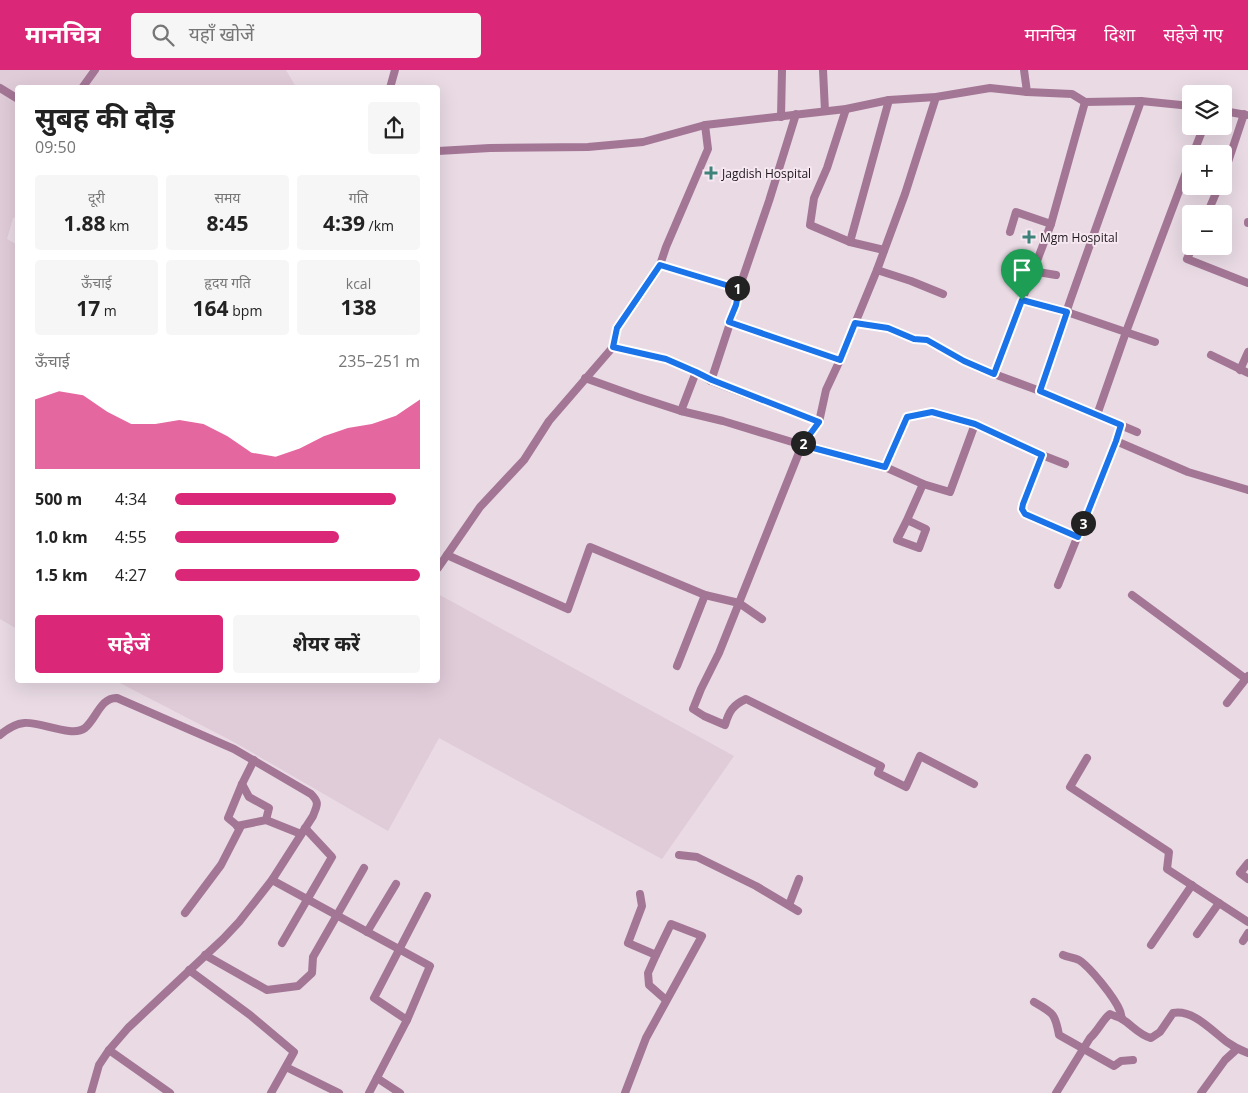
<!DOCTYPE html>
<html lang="hi">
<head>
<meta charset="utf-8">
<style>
	:root { --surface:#fff; --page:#f6f6f6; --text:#222; --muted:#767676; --accent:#db2777 }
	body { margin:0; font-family:"Open Sans","Noto Sans Devanagari",sans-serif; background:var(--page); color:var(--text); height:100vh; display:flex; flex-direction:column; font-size:19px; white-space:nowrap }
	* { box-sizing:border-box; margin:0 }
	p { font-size:16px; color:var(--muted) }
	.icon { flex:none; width:28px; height:28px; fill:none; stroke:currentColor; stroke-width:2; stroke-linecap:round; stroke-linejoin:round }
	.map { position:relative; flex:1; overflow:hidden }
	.sheet { position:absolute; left:15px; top:15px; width:425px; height:598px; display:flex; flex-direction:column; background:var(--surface); border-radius:5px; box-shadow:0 5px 20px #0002 }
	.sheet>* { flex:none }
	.tools { position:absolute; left:1182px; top:15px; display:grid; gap:10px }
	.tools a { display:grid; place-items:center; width:50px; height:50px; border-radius:5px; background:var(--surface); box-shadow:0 5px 20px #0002; font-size:25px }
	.pin { position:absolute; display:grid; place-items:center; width:42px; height:42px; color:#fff; margin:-51px -21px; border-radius:50% 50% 50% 0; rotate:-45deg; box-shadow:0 0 5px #0007 }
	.pin .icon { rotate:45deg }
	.km { position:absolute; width:25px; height:25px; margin:-12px; border-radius:50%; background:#222; color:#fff; font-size:14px; line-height:25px; text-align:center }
	.round { display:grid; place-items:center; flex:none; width:52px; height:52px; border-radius:5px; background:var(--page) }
	.overview { display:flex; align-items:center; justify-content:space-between; height:85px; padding:0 20px }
	h1 { font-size:28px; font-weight:700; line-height:38px }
	.stats { display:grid; grid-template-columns:repeat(3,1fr); gap:8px; height:85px; padding:5px 20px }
	.stats div { display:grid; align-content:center; border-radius:5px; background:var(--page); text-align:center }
	.stats b { font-size:21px; font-weight:700 }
	.stats small { font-size:14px; font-weight:400 }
	.stats p { font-size:14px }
	.chart { height:140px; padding:10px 20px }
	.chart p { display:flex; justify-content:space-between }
	.chart svg { width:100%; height:90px; margin-top:5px; fill:var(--accent); opacity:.7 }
	.action { display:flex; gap:10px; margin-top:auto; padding:10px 20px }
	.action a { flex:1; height:58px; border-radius:5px; background:var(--accent); color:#fff; font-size:20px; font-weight:700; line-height:58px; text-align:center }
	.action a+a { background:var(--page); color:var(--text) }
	ul { padding:0 20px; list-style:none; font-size:16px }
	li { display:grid; grid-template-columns:80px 60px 1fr; align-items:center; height:38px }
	li i { height:12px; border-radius:6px; background:var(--accent) }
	header { display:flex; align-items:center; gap:30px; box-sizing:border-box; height:70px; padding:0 25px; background:var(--accent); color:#fff }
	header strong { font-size:24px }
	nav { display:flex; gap:28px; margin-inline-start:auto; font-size:18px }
	.search { width:350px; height:45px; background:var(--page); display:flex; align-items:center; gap:12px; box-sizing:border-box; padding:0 18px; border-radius:5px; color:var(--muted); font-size:19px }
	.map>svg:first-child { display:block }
	.built { fill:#e0cbd9 }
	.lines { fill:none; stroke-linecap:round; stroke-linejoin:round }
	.minor { stroke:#a37695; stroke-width:8 }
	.route-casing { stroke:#fff; stroke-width:10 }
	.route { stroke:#1a73e8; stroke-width:6 }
	.poi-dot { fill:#3e8379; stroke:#f6e7f1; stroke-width:2 }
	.labels { text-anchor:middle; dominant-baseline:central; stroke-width:4; stroke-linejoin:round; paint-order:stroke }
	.poi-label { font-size:12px; fill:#1d181c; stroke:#f6e7f1; text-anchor:start }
</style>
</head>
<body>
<header>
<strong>मानचित्र</strong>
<div class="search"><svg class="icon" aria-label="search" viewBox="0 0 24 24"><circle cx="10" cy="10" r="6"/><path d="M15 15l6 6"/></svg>यहाँ खोजें</div>
<nav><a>मानचित्र</a><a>दिशा</a><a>सहेजे गए</a></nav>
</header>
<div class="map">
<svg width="1248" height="1023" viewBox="0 0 1248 1023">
	<rect width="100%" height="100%" fill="#e9dae4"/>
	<!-- built -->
	<g class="built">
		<path d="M 0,0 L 286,0 L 296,17 L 18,18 L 17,147 L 13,148 L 7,169 L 18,175 L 17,559 L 0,549 Z"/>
		<path d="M 438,524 L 734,686 L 662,789 L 439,668 L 388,761 L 232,671 L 114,610 L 438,610 Z"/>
	</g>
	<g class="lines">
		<!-- minor -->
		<g class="minor">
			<path d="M 823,0 L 825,41"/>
			<path d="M 1024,0 L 1027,22"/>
			<path d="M 0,18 L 18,29"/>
			<path d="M 82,18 L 95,0"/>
			<path d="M 390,18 L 395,0"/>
			<path d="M 936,27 L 905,124 L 877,200 L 840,290 L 826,320 L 819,352 L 802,375 L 719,583 L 701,619 L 693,639 L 704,646 L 725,655 C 729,641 733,635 746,629 L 881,696 L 878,703 L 906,717 L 920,686 L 974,714"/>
			<path d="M 1085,32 L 1051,154 L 994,304 L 1040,321 L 1137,362"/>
			<path d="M 846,39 L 827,98 L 814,128 L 810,155 L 850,172 L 884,180"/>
			<path d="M 1224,41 L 1246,45"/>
			<path d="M 781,47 L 782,0"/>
			<path d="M 438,81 L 490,78 L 588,77 L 643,72 L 705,55 L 846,39 L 889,30 L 936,27 L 990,18 L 1027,22 L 1072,24 L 1085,32 L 1141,31 L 1191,36"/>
			<path d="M 1193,84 L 1204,56"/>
			<path d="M 1224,104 L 1244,44"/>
			<path d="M 1207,144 L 1219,116"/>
			<path d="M 1248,153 L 1248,152"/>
			<path d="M 1010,162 L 1016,142 L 1051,154"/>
			<path d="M 850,172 L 889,30"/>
			<path d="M 1193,176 L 1187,189 L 1248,213"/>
			<path d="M 660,195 L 739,219"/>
			<path d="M 877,200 L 911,211 L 943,224"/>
			<path d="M 1032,201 L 1056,205"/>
			<path d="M 1022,230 L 1067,242 L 1155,272"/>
			<path d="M 729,252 L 840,290"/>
			<path d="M 855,253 L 888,258 L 914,269 L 927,270 L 964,291 L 994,304"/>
			<path d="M 613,277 L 666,289 L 696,302 L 711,311 L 819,352"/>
			<path d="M 1211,285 L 1248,303"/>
			<path d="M 1240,300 L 1248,282"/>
			<path d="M 585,308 L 638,327 L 681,341 L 723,351 L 802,375 L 885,397 L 923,414 L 950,422 L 975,354"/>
			<path d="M 711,311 L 736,235 L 739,219 L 769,131 L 796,44"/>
			<path d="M 1040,321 L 1070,231 L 1141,31"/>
			<path d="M 681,341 L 696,302"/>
			<path d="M 1097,345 L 1126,262 L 1191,89"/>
			<path d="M 1116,371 L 1188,402 L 1248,420"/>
			<path d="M 1042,385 L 1023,434 L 1022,439 L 1025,444 L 1078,467"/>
			<path d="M 885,397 L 907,347 L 932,342 L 975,354 L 1042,385 L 1065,394"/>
			<path d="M 907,450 L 926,459 L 919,478 L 897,470 L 907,450 L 923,414"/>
			<path d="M 447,485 L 568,539 L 590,477 L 705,525 L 739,533 L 762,549"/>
			<path d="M 438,498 L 480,437 L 524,390 L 549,351 L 613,277 L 617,258 L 660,195 L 666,177 L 708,79 L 705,55"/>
			<path d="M 1058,515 L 1116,371 L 1121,355"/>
			<path d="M 1132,525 L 1246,609"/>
			<path d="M 677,596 L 705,525"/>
			<path d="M 1227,633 L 1248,606"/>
			<path d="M 0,665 C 7,659 14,654 24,653 C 40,651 72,668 85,658 C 96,649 101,627 117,628 L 234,679 L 311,724 C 320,733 317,735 313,746 L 272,810 L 239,852 L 223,869 L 128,958 L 109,980 L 99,995 L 91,1023"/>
			<path d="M 1087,688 L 1070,717 L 1169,782 L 1167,799 L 1248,852"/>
			<path d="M 266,750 L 301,764"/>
			<path d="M 237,756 L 266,750 L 269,738 L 249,727 L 242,714"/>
			<path d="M 679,785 L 697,787 L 756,816 L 798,841"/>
			<path d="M 1248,793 L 1240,803 L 1248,809"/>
			<path d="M 272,810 L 430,896 L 407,950 L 374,928 L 427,826"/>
			<path d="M 789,835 L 799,809"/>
			<path d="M 185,843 L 221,795 L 240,758 L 228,748 L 242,714 L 254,690"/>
			<path d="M 367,862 L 396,814"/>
			<path d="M 1197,864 L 1219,833"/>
			<path d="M 1243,871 L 1248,863"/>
			<path d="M 282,873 L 332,787 L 305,758"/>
			<path d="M 1151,875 L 1192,815"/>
			<path d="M 205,885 L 267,920 L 298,916 L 312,903 L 313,887 L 364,798"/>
			<path d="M 656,885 L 648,903 L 649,915 L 666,930"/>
			<path d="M 1063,885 C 1068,887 1075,888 1079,890 C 1090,897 1115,928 1120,941 C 1121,943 1121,946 1122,949"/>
			<path d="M 189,900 L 250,945 L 294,982 L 271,1023"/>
			<path d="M 1034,932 C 1053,943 1055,943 1059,965 L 1114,996 L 1121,991 L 1133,990"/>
			<path d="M 109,980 L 170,1023"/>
			<path d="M 286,997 L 339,1023"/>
			<path d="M 377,1008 L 400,1023"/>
			<path d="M 369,1023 L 407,950"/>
			<path d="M 625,1023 L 646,968 L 702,866 L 671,854 L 656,885 L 628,873 L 642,836 L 640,824"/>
			<path d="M 1056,1023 L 1090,968 C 1098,961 1103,949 1110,944 C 1114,946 1119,947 1122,949 C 1132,955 1139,965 1151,968 L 1160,962 L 1173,943 C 1193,939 1212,961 1227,972 C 1234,977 1240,980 1248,983"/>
			<path d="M 1201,1023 L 1225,990 L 1237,979"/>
		</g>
	</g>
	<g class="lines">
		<!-- route casing -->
		<g class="route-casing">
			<path id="route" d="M 660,195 L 739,219 L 736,235 L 729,252 L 840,290 L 855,253 L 888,258 L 914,269 L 927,270 L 964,291 L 994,304 L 1022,230 L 1067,242 L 1040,321 L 1121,355 L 1116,371 L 1078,467 L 1025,444 L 1022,439 L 1023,434 L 1042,385 L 975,354 L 932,342 L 907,347 L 885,397 L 802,375 L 819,352 L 712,310 L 696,302 L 666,289 L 613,277 L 617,258 Z"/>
		</g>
		<!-- route -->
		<use href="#route" class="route"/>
	</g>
	<!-- markers -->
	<g class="poi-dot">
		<path d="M708.5 95.5h5v5h5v5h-5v5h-5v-5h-5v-5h5z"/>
		<path d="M1026.5 159.5h5v5h5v5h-5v5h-5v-5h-5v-5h5z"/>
	</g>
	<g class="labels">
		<!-- poi labels -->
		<g class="poi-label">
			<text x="722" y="103">Jagdish Hospital</text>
			<text x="1040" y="167">Mgm Hospital</text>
		</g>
	</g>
</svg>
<div class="tools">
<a><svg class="icon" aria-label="layers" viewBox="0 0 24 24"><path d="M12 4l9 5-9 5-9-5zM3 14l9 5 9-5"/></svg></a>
<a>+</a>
<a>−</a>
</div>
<div class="pin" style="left:1022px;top:230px;background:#1e9e55"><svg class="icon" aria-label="arrive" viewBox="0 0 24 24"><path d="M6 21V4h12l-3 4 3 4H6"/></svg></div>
<b class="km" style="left:737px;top:218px">1</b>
<b class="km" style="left:803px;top:373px">2</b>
<b class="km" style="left:1083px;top:453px">3</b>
<section class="sheet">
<div class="overview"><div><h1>सुबह की दौड़</h1><p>09:50</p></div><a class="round"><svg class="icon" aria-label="share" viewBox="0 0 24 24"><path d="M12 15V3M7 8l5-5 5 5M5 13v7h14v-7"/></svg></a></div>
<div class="stats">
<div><p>दूरी</p><b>1.88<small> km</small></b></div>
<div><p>समय</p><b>8:45</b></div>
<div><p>गति</p><b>4:39<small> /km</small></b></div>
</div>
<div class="stats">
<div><p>ऊँचाई</p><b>17<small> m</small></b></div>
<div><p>हृदय गति</p><b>164<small> bpm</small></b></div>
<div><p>kcal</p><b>138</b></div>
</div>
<div class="chart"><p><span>ऊँचाई</span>235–251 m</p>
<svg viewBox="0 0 160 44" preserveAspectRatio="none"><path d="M0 44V10L10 6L20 8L30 16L40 22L50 22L60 20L70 22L80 28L90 36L100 38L110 34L120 28L130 24L140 22L150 18L160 10V44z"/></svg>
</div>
<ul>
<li><b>500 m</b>4:34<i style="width:90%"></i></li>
<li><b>1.0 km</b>4:55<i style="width:67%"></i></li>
<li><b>1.5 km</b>4:27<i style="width:100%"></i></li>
</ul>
<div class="action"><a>सहेजें</a><a>शेयर करें</a></div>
</section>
</div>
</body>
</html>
